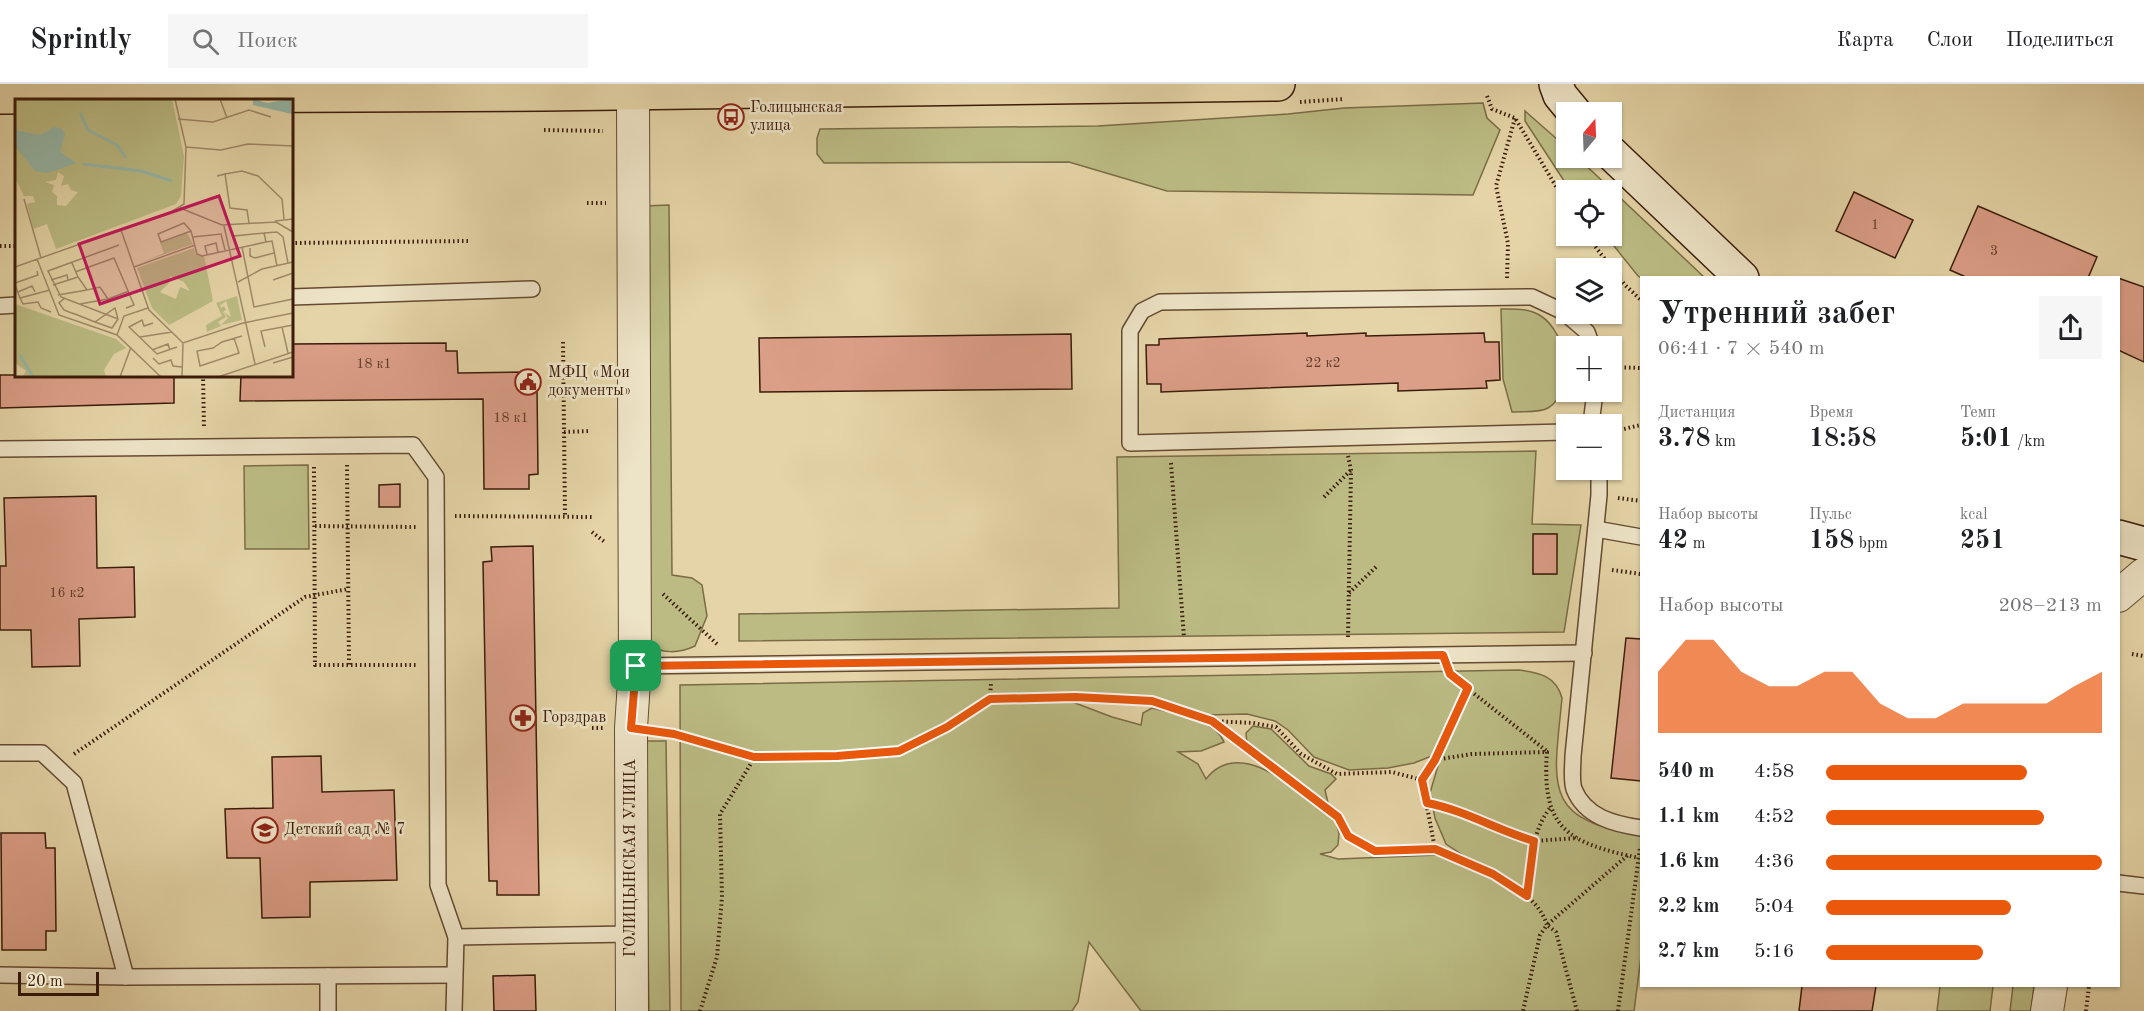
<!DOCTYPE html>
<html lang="ru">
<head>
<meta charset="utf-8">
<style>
	:root { --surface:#fff; --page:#f6f6f6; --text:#202124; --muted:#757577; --line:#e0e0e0; --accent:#ea580c }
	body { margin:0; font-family:"Old Standard TT",serif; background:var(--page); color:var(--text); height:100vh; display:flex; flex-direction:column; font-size:22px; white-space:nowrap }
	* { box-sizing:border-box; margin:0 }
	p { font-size:20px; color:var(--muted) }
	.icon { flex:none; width:33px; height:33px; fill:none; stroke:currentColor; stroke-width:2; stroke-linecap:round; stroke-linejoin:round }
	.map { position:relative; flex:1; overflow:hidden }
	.details { position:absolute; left:1640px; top:192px; width:480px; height:711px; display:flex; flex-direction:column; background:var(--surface); border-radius:0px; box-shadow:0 2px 4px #0004 }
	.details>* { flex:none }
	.needle { width:39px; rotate:19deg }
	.tools { position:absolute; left:1556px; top:18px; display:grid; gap:12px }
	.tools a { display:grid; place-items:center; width:66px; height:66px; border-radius:0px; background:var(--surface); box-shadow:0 2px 4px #0004; font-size:30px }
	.scale { position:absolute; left:18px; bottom:15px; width:81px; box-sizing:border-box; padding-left:6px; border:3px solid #3b1c0a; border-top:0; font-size:16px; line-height:21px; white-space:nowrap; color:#3b1c0a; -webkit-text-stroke:4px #ede3c6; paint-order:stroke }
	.pin { position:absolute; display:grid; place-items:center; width:51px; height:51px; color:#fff; margin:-26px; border-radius:12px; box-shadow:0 3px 9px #0006 }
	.round { display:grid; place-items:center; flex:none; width:63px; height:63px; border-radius:0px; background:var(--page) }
	.summary { display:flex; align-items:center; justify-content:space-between; height:102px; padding:0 18px }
	h1 { font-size:33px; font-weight:600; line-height:45px }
	.stats { display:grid; grid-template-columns:repeat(3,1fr); gap:9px; height:102px; padding:6px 18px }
	.stats div { display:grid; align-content:center }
	.stats b { font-size:26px; font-weight:600 }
	.stats small { font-size:16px; font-weight:400 }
	.stats p { font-size:16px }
	.chart { height:168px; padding:12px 18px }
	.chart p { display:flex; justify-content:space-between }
	.chart svg { width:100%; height:108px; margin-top:6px; fill:var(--accent); opacity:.7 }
	ul { padding:0 18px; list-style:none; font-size:20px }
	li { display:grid; grid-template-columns:96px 72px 1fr; align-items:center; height:45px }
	li i { height:15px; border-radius:8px; background:var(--accent) }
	header { display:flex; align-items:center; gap:36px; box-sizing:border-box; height:84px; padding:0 30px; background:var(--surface); border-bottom:2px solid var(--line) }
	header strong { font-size:28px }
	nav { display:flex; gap:33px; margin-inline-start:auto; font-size:21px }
	.search { width:420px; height:54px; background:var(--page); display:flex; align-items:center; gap:15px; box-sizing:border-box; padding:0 21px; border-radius:0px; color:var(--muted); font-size:22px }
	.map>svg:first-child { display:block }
	.green { fill:#bbbb83; stroke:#7b6c46; stroke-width:1.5; fill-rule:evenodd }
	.building { fill:#db9e87; stroke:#3b1c0a; stroke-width:1.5 }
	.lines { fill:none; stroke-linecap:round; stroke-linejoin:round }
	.service-casing { stroke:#654a31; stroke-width:18 }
	.minor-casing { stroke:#654a31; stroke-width:34 }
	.secondary-casing { stroke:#3b1c0a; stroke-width:36 }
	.primary-casing { stroke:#3b1c0a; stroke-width:36 }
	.path { stroke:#3b1c0a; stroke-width:4; stroke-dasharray:1.5 3; stroke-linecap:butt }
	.service { stroke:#ede3c6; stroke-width:15 }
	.minor { stroke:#ede3c6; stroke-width:32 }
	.secondary { stroke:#ede3c6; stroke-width:33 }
	.primary { stroke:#e4d4a7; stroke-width:33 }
	.route-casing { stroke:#fff; stroke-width:12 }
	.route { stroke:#ea580c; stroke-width:8 }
	.labels { text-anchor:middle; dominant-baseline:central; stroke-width:5; stroke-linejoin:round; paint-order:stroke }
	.number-label { font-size:14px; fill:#633c29 }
	.poi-label { font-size:16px; fill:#3b1c0a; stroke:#ede3c6; text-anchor:start }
	.street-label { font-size:16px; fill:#3b1c0a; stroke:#ede3c6 }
	.inset-river { fill:none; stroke:#95b8a9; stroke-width:3 }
	.inset-road { fill:none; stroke:#a08a68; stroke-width:1.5 }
	.view { fill:#c2185b; fill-opacity:0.15; stroke:#c2185b; stroke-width:3 }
	.inset-edge { fill:none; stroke:#3b1c0a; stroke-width:3 }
</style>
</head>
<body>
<header>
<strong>Sprintly</strong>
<div class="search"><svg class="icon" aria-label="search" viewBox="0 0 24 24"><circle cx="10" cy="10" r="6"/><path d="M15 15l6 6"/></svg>Поиск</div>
<nav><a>Карта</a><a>Слои</a><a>Поделиться</a></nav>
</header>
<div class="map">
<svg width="2144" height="927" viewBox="0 0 2144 927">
	<rect width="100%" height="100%" fill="#e4d4a7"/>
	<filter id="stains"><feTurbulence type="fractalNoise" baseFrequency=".00333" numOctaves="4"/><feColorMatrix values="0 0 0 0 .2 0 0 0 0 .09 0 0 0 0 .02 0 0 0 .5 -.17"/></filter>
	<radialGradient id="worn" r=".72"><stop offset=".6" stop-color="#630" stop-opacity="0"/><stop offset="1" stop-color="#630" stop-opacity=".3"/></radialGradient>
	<!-- green -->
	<g class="green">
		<path d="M 1483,19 L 1487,34 L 1500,46 L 1473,111 L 1167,107 L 1069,78 L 824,79 L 817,70 L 817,54 L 820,45 L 1098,42 L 1288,30 L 1344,24 Z"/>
		<path d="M 1525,27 L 1566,63 L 1566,74 L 1578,74 L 1704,193 L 1641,194 L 1638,192 L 1606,152 L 1611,152 L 1611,106 L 1570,106 L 1525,37 Z"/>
		<path d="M 669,121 L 672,491 L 692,494 L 702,501 L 707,532 L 695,562 C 678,570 664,569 647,562 L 644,122 Z"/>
		<path d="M 1501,225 C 1515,225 1528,224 1541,232 C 1567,249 1577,306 1548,324 C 1540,329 1522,327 1512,328 L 1503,295 Z"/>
		<path d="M 1536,367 L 1532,440 L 1581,441 L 1564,548 L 739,557 L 739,530 L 1119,524 L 1117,373 ZM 1534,450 L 1557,450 L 1556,490 L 1533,490 Z"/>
		<path d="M 308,381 L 309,465 L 245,465 L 244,382 Z"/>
		<path d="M 1519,586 C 1540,589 1556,592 1562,614 C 1554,700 1540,736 1641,751 L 1641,873 L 1634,927 L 1141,927 L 1089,858 L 1078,918 L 1072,927 L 681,927 L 680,601 ZM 1077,610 L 1158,614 L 1205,631 L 1247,630 L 1275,637 L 1288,646 L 1314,673 L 1349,686 L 1388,684 L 1414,679 L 1442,668 L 1430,709 L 1435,734 L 1446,760 L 1461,770 L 1338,775 L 1320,770 L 1331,768 L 1338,761 L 1339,749 L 1335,736 C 1302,712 1242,649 1206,695 L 1198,680 L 1178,668 L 1201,667 L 1224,658 C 1214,634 1174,630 1152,624 L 1143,629 L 1141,641 L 1112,633 L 1054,611 Z"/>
		<path d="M 1253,642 L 1271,645 L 1309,682 L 1331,690 L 1336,695 L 1325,706 L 1328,719 L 1247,659 L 1246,649 Z"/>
		<path d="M 645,657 L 666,657 L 670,927 L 649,927 Z"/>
		<path d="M 1940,902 L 1993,902 L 1990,927 L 1937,927 Z"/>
		<path d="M 2013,902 L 2034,902 L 2031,927 L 2010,927 Z"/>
	</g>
	<!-- building -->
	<g class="building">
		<path d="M 1854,108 L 1913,136 L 1895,174 L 1836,147 Z"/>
		<path d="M 1978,122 L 2097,173 L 2088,194 L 1968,194 L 1950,186 Z"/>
		<path d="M 2118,194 L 2144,203 L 2144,278 L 2118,266 Z"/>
		<path d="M 1307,249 L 1307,252 L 1366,249 L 1366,252 L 1484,249 L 1485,258 L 1499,258 L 1500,296 L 1486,297 L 1487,304 L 1398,307 L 1398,299 L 1161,308 L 1161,300 L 1147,300 L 1146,261 L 1159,261 L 1159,255 Z"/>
		<path d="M 1071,250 L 1072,305 L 760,308 L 759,254 Z"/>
		<path d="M 446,259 L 446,267 L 457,267 L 458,289 L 528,288 L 528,303 L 537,303 L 538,390 L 529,391 L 529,405 L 484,405 L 483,315 L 240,317 L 241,291 L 291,291 L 291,260 Z"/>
		<path d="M 0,291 L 174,291 L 174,319 L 0,324 Z"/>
		<path d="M 400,400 L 400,423 L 379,423 L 379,401 Z"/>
		<path d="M 96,412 L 97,484 L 134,483 L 135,533 L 79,535 L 80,582 L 32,583 L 31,546 L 0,546 L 0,482 L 6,482 L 4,414 Z"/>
		<rect x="1533" y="450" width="24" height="40"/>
		<path d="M 533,462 L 539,811 L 497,811 L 497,797 L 489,797 L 483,478 L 492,477 L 491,463 Z"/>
		<path d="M 1626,554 L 1641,555 L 1641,697 L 1611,694 Z"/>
		<path d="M 321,672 L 322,708 L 394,706 L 397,796 L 310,798 L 310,833 L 262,834 L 260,774 L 227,774 L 225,725 L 273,724 L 272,673 Z"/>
		<path d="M 1,749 L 45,749 L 46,764 L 55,764 L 56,847 L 46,847 L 46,866 L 2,866 Z"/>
		<path d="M 535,891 L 536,927 L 494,927 L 493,892 Z"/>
		<path d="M 1802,902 L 1876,902 L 1872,927 L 1799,927 Z"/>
	</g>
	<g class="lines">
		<!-- service casing -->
		<g class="service-casing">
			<g id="service">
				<path d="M 291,213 L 532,205"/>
				<path d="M 0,222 L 16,221"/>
				<path d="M 1566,229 L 1532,213 L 1160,218 L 1142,227 L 1130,247 L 1130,359 L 1566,348"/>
				<path d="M 1566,230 L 1587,248 L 1592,262"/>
				<path d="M 1591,340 L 1595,308"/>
				<path d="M 0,365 L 413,361 L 436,393 L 438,801 L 456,853 L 454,927"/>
				<path d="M 1599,386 L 1599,411 L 1573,672 C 1573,681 1571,696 1574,705 C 1585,733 1614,740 1641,744"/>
				<path d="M 1596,445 L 1641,453"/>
				<path d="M 635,582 L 1584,569"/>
				<path d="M 0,669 L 42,669 L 74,699 L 126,893 L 454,891"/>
				<path d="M 2118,799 L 2144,802"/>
				<path d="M 456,853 L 631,850"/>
				<path d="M 0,891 L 126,893"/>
				<path d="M 328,892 L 328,927"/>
			</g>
		</g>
		<!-- minor casing -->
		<g class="minor-casing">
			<g id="minor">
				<path d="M 2118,512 L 2144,490"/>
				<path d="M 632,927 L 631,644 L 635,582 L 633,9"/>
				<path d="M 2047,927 L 2051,902"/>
			</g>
		</g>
		<!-- secondary casing -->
		<g class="secondary-casing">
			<g id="secondary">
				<path d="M 1556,0 L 1560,11 L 1574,28"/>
				<path d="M 1611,69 L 1742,194"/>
				<path d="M 2118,453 L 2144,460"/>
			</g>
		</g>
		<!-- primary casing -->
		<g class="primary-casing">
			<path id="primary" d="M 0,13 L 544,10 L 1278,0"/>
		</g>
		<!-- path -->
		<g class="path">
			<path d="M 1487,12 L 1492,25 L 1515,34 L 1566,119"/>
			<path d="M 1300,18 L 1344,15"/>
			<path d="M 544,46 L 603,47"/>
			<path d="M 587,119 L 606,119"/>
			<path d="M 1587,152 L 1625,201 L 1641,216"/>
			<path d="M 291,159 L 468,157"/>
			<path d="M 0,162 L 16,162"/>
			<path d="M 1507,194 L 1508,159 L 1496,102 L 1515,34"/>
			<path d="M 563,258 L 565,433"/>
			<path d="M 1611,283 L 1641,284"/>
			<path d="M 203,291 L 204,344"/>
			<path d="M 564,348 L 591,347"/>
			<path d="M 1611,348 L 1641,341"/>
			<path d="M 1171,379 L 1184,554"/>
			<path d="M 347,381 L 349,581"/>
			<path d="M 314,383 L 315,581 L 416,581"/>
			<path d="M 1324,413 L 1351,386"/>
			<path d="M 1618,414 L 1641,417"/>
			<path d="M 455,432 L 592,433"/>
			<path d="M 315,442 L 416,443"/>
			<path d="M 592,448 L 606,459"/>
			<path d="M 1612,486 L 1641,490"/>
			<path d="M 1349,509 L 1377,482"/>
			<path d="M 663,510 L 717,560"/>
			<path d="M 1348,553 L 1351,386 L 1348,372"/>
			<path d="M 2132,570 L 2144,572"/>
			<path d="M 1453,593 L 1548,668"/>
			<path d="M 990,615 L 991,598"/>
			<path d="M 1213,637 L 1253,639 L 1276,643 L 1301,670 L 1337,690 L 1392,688 L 1422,696 L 1435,765"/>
			<path d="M 592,644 L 604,644"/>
			<path d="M 659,648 L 755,673 L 837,672 L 899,667 L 947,643 L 990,615 L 1075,613 L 1152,617 L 1212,637 L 1338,733 C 1366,785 1390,758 1434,765 C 1443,766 1452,772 1460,776 C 1490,789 1536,806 1547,841 L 1540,851 L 1523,927"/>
			<path d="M 74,670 L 305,513 L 348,505"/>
			<path d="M 1435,676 L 1472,670 L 1547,668 C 1541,746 1569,759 1639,774"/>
			<path d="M 1422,696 L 1435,676 L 1468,604"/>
			<path d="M 1427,719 L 1451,724 L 1493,743 L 1534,757 L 1578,754"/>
			<path d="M 1527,812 C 1532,781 1530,750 1550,724"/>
			<path d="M 700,927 L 717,873 L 722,813 L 720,730 L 755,673"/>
			<path d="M 1577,927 L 1556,848 L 1547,841 L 1628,771"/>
			<path d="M 1618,927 L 1640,764"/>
			<path d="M 2086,927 L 2089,902"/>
		</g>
		<!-- service -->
		<use href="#service" class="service"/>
		<!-- minor -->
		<use href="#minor" class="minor"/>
		<!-- secondary -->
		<use href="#secondary" class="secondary"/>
		<!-- primary -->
		<use href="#primary" class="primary"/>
	</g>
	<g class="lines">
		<!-- route casing -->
		<g class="route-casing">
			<path id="route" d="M 1443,571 L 1450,590 L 1468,604 L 1435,676 L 1422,696 L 1427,719 C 1464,726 1497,746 1534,757 L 1527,812 L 1493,790 L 1435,765 L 1375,767 L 1348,752 L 1338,733 L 1212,637 L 1152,617 L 1075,613 L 990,615 L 947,643 L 899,667 L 837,672 L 754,673 L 674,650 L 631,644 L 636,582 Z"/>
		</g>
		<!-- route -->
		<use href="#route" class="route"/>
	</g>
	<!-- icons -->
	<defs>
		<g id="bus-ring" transform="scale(1.35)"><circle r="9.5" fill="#ede3c6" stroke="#8f2418" stroke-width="1.5"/><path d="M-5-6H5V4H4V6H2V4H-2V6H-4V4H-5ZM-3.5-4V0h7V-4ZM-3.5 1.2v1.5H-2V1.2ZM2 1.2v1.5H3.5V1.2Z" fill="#8f2418"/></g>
		<g id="civic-ring" transform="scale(1.35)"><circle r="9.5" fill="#ede3c6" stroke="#8f2418" stroke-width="1.5"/><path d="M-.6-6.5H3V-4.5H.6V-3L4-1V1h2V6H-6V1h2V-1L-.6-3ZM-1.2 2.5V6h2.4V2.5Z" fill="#8f2418"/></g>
		<g id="pharmacy-ring" transform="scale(1.35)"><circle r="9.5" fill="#ede3c6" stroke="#8f2418" stroke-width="1.5"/><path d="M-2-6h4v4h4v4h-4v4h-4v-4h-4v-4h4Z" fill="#8f2418"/></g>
		<g id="school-ring" transform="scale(1.35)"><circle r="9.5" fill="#ede3c6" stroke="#8f2418" stroke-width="1.5"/><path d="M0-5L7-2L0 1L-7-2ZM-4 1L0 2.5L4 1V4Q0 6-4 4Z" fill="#8f2418"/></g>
	</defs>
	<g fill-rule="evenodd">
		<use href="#bus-ring" x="731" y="33"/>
		<use href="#civic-ring" x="528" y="298"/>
		<use href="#pharmacy-ring" x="523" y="634"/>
		<use href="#school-ring" x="265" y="746"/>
	</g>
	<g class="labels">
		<!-- number labels -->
		<g class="number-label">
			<text x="1875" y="141">1</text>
			<text x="1994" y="167">3</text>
			<text x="1323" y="279">22 к2</text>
			<text x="374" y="280">18 к1</text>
			<text x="511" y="334">18 к1</text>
			<text x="67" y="509">16 к2</text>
		</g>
		<!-- poi labels -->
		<g class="poi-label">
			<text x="750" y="24">Голицынская<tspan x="750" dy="18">улица</tspan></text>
			<text x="548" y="289">МФЦ «Мои<tspan x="548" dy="18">документы»</tspan></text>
			<text x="542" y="634">Горздрав</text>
			<text x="284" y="746">Детский сад № 7</text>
		</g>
		<!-- street labels -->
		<g class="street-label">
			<text transform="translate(631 774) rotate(-90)">ГОЛИЦЫНСКАЯ УЛИЦА</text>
		</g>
	</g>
	<!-- overview -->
	<g transform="translate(15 15)">
		<rect width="278" height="278" fill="#e4d4a7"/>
		<path d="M 0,0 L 157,0 L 169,57 L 166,97 L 161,105 L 41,150 L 32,125 L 18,130 L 12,105 L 20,103 L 18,97 L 9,97 L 1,81 ZM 43,73 L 49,77 L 46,87 L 53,85 L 56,91 L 63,93 L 51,107 L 42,106 L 42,97 L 37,93 L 39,86 L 30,83 L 41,81 ZM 172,134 L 178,145 L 125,164 L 149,154 L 145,144 ZM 179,149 L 181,155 L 189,157 L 198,202 L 154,226 L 137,209 L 122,169 ZM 155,177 L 169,183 L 175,192 L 165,188 L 161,200 L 145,193 L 154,184 ZM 222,197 L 227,221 L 206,226 L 213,219 L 209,213 L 216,218 L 211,202 L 206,206 L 205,203 L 206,209 L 209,207 L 211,211 L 208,213 L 211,218 L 203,223 L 206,227 L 192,233 L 191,226 L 207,217 L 201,204 ZM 0,205 L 101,240 L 111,249 L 99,255 L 89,271 L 91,277 L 8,277 L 11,272 L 0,264 Z" fill="#bbbb83" fill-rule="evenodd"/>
		<path d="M 238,0 L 252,4 L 276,0 L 277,15 L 238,6 ZM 39,28 L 46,29 L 50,35 L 45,53 L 62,64 L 33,74 L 20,72 L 0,47 L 0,31 L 25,36 Z" fill="#95b8a9"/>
		<path class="inset-river" d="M 65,14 L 73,31 L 102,46 L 111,59M 68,65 L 126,72 L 157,82M 5,256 L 18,278"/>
		<path class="inset-road" d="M 205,0 L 212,19M 163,20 L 198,23 L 234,11 L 256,18M 171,48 L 206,51 L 233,45 L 278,47M 210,75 L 227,72 L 243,77 L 267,100 L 269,120M 202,77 L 210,75 L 215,109 L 232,111 L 234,124M 9,100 L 26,159M 165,109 L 207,126 L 261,123 L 278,133M 260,122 L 278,120M 209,127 L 240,265M 106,131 L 134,211 L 168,244 L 228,224 L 278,214M 176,132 L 169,124 L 143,135 L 146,143 L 176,132 L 182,155 L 187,157 L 251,143 L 249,134 L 219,137 L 222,149M 249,134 L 262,133 L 268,138 L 273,164M 178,138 L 206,135 L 210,151M 251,143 L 257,142 L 262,167M 227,148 L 239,208 L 278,200M 235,149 L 235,157 L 240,159 L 259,154M 192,155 L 190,147 L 201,144 L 203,153M 22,160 L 44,216 L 102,236 L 146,278M 0,168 L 156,113 L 169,105 L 171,48 L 160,0M 119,168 L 180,146M 60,173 L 99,159 L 119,206 L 111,209M 63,178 L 72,191 L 85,188 L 93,200 L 114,192M 36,181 L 52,176 L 53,181M 258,181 L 278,174M 223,183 L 247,170 L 278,163M 0,184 L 23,176 L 22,172M 0,186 L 5,199 L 35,191M 38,186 L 63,178 L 57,164M 3,193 L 17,187 L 20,193M 43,196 L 72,191M 5,199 L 8,205 L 23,203 L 26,209 L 36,213M 50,199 L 44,204 L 49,211 L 54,213 L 60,215 L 80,223 L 97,229 L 103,220 L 100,209 L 80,223M 65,205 L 93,200M 103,220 L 46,198 L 33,172 L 104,146M 138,224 L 129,227 L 127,221 L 114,228 L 142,255 L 162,248M 267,228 L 273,254M 102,236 L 109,217 L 133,209M 125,238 L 157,233M 219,239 L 224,254 L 185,267 L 182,252 L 198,249 L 207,243 L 227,237M 250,248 L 246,232 L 278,226M 137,251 L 153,245 L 155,251M 138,259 L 144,265 L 156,261 L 158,267 L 167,268M 258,264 L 278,258M 105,278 L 116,248M 167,278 L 168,244M 203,278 L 278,253"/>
		<path class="view" d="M 204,97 L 225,157 L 85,205 L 64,145 Z"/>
		<rect width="278" height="278" class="inset-edge"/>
	</g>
	<rect width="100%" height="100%" filter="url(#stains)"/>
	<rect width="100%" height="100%" fill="url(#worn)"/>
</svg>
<div class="tools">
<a><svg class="needle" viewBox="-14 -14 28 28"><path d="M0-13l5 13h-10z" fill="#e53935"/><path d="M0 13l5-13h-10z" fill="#757577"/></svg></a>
<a><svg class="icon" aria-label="locate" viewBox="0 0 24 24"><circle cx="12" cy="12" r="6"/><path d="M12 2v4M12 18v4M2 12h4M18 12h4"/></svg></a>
<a><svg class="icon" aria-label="layers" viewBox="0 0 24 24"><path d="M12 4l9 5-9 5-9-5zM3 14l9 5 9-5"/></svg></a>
<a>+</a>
<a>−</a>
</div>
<div class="scale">20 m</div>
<div class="pin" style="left:636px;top:582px;background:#1e9e55"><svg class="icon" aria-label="arrive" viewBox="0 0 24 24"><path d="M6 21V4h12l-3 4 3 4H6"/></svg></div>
<section class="details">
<div class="summary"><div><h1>Утренний забег</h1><p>06:41 · 7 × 540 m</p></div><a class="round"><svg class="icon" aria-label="share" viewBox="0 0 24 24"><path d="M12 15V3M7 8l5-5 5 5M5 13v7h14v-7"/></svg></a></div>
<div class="stats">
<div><p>Дистанция</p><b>3.78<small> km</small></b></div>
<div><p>Время</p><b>18:58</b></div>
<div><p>Темп</p><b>5:01<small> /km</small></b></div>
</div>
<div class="stats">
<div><p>Набор высоты</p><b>42<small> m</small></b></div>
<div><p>Пульс</p><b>158<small> bpm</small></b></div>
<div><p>kcal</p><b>251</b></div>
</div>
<div class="chart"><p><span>Набор высоты</span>208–213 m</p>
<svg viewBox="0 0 160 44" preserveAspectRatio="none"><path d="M0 44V19L10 6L20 6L30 19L40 25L50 25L60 19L70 19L80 32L90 38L100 38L110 32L120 32L130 32L140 32L150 25L160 19V44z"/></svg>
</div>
<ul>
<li><b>540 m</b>4:58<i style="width:73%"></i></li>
<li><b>1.1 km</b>4:52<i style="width:79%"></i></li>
<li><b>1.6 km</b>4:36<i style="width:100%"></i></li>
<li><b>2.2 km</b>5:04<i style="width:67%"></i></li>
<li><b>2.7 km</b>5:16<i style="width:57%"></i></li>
</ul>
</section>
</div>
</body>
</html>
